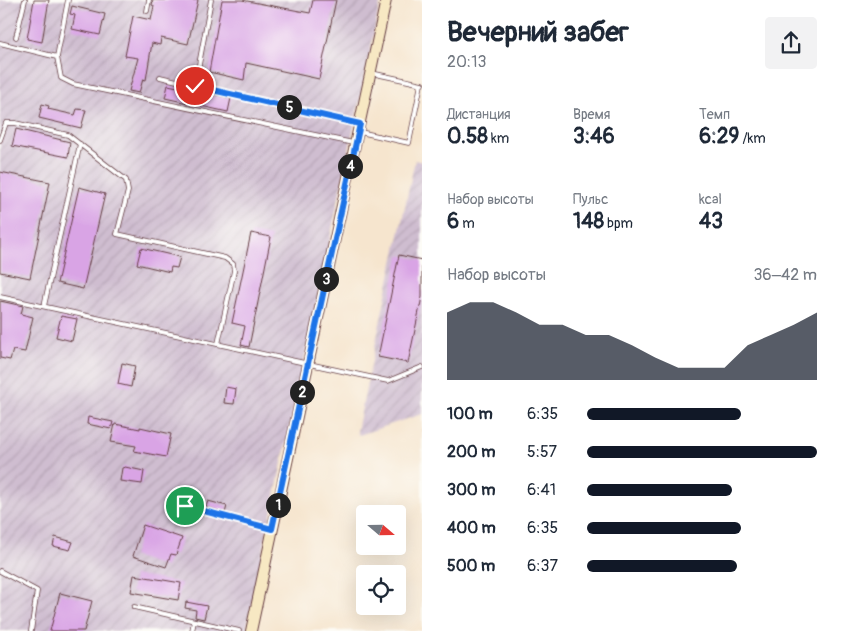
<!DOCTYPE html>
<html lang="ru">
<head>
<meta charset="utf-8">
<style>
	:root { --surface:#fff; --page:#f2f2f3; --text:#1f2937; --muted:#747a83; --accent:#111827 }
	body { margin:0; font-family:Pangolin,sans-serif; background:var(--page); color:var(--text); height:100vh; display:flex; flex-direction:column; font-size:19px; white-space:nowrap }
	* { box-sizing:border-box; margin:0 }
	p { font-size:16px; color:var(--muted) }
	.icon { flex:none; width:28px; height:28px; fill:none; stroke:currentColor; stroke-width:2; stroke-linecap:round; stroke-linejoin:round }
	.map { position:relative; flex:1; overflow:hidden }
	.sheet { display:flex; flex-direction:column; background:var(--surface); width:420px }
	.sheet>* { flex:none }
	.needle { width:32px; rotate:110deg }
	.buttons { position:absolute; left:356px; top:505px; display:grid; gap:10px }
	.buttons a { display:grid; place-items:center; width:50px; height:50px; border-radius:5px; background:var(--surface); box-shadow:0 5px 20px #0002; font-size:25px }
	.pin { position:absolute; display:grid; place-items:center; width:42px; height:42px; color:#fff; margin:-21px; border:2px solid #fff; border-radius:50%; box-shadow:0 1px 5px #0007 }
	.km { position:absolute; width:25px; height:25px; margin:-12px; border-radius:50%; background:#222; color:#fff; font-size:14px; line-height:25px; text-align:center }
	.round { display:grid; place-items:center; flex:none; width:52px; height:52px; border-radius:5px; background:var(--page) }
	.headline { display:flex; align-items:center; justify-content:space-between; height:85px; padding:0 25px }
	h1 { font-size:28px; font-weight:700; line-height:38px }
	.stats { display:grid; grid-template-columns:repeat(3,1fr); gap:8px; height:85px; padding:5px 25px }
	.stats div { display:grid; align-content:center }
	.stats b { font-size:21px; font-weight:700 }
	.stats small { font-size:14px; font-weight:400 }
	.stats p { font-size:14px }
	.chart { height:140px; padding:10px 25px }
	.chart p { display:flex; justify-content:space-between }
	.chart svg { width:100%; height:90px; margin-top:5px; fill:var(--accent); opacity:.7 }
	ul { padding:0 25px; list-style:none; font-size:16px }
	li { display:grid; grid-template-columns:80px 60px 1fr; align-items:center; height:38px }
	li i { height:12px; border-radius:6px; background:var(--accent) }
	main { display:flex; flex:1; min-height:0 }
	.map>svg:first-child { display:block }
	.industrial { fill:url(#industrial-furrows) }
	.building { fill:#d9a4e5 }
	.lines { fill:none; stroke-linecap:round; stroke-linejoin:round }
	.lane-casing { stroke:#643d43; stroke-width:5.5 }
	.secondary-casing { stroke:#643d43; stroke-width:12 }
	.lane { stroke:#fff; stroke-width:4 }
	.secondary { stroke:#f7e8c3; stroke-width:10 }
	.route-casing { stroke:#fff; stroke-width:10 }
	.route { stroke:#1a73e8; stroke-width:6 }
</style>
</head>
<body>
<main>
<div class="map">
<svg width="422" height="631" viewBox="0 0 422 631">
	<defs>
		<pattern id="industrial-furrows" width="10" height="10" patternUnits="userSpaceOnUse" patternTransform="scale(1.25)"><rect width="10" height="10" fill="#cfbdd0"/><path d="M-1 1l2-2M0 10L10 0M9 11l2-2" fill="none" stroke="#b3a2b3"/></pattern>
	</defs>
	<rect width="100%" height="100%" fill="#fdfcf7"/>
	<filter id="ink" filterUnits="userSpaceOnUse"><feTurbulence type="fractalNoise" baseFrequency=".02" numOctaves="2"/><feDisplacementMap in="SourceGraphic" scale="10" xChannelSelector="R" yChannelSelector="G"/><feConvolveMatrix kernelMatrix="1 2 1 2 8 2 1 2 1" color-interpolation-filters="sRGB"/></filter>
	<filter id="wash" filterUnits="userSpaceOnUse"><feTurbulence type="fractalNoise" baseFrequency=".0096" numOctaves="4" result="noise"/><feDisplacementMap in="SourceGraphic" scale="20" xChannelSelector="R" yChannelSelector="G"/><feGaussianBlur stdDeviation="1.12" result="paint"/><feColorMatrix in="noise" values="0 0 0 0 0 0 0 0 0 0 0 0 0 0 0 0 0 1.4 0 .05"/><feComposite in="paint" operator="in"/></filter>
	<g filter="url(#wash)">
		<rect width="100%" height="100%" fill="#f6e5ce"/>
		<!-- industrial -->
		<g class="industrial">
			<path d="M 0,0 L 381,0 L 246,631 L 0,631 Z"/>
			<path d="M 415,160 L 422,162 L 422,414 L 359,435 L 357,431 Z"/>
		</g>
		<g id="blocks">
			<!-- building -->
			<g class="building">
				<path d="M 34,0 L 49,0 L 42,42 L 27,39 Z"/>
				<path d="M 153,0 L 198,0 L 188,44 L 161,38 L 160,45 L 152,43 L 146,80 L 143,79 L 139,93 L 129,91 L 138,58 L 125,56 L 133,16 L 151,20 L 154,6 L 152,5 Z"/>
				<path d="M 222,0 L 242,0 L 310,13 L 313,0 L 336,0 L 319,79 L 246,63 L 244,80 L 209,72 Z"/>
				<path d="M 72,6 L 105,14 L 100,35 L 72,29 L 75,15 L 70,14 Z"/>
				<path d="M 168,85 L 231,98 L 228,112 L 165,98 Z"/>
				<path d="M 42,104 L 49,106 L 48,109 L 75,115 L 77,109 L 86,110 L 81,128 L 39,118 Z"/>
				<path d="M 16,129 L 70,142 L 68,157 L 12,146 Z"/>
				<path d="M 0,172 L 50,182 L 30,278 L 0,272 Z"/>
				<path d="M 79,187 L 105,194 L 83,289 L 57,283 Z"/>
				<path d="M 251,233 L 271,237 L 249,347 L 241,345 L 245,326 L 232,323 Z"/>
				<path d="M 141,248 L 180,257 L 177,268 L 171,267 L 170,272 L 137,264 Z"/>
				<path d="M 399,255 L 422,260 L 422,297 L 408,363 L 378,357 Z"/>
				<path d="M 0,301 L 23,306 L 21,314 L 33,317 L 25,352 L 13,350 L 10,360 L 0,358 Z"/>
				<path d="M 61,316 L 77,319 L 72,341 L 56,337 Z"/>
				<path d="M 122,363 L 135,366 L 131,387 L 118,384 Z"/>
				<path d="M 226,387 L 236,389 L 234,404 L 224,403 Z"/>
				<path d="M 88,417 L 113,422 L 111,429 L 87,424 Z"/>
				<path d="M 115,424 L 140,429 L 140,427 L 171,434 L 166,457 L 134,451 L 136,446 L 111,442 Z"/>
				<path d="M 125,467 L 144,471 L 142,484 L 120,481 L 122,468 Z"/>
				<path d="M 208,501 L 227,506 L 225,513 L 206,507 Z"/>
				<path d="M 143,525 L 182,538 L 176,555 L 171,554 L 166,567 L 133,556 Z"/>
				<path d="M 55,537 L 73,542 L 70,550 L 53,546 Z"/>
				<path d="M 134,575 L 181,583 L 178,600 L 131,592 Z"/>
				<path d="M 60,593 L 92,601 L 84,631 L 50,631 Z"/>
				<path d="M 186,602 L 207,606 L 204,619 L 195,617 L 196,610 L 185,608 Z"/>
			</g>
		</g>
	</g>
	<g filter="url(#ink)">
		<use href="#blocks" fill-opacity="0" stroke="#643d43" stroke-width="1"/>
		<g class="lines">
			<!-- lane casing -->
			<g class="lane-casing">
				<g id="lane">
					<path d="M 68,0 L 57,57 L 61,78 L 73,84 L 353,143"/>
					<path d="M 147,11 L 149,0"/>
					<path d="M 16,37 L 25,0"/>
					<path d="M 0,43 L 57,57"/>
					<path d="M 371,73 L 422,84"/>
					<path d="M 160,77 L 357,123"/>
					<path d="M 195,86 L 211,0"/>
					<path d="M 360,132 L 409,143 L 421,84"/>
					<path d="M 0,140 L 6,123 L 15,123 L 68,135 L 126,180 L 128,191 L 117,234 L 225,258 L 233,264 L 234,271 L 218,344"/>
					<path d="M 0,297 L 388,381 L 422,367"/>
					<path d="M 44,306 L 80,144"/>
					<path d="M 185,506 L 273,529"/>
					<path d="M 0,571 L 37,591 L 31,631"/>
					<path d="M 134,607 L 239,631"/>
					<path d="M 192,631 L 194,621"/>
				</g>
			</g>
			<!-- secondary casing -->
			<g class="secondary-casing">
				<path id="secondary" d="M 251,631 L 386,0"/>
			</g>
			<!-- lane -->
			<use href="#lane" class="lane"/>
			<!-- secondary -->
			<use href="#secondary" class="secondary"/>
		</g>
	</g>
	<g class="lines" filter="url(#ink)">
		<!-- route casing -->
		<g class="route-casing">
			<path id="route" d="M 185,506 L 272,529 L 360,124 L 195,86"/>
		</g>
		<!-- route -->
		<use href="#route" class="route"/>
	</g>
</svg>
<div class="buttons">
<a><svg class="needle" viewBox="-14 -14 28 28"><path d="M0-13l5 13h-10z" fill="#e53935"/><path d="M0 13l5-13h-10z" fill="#747a83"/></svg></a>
<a><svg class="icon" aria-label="locate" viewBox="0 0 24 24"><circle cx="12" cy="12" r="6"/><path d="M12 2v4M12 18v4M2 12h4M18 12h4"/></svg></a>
</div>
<div class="pin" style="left:185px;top:506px;background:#1e9e55"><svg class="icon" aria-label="arrive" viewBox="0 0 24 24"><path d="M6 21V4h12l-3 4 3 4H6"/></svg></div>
<div class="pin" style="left:195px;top:86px;background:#d93025"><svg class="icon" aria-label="check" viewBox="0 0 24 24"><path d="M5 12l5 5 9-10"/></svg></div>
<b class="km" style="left:278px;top:505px">1</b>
<b class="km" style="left:302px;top:392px">2</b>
<b class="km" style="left:326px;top:279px">3</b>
<b class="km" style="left:350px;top:166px">4</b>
<b class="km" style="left:289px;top:107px">5</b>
</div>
<section class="sheet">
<div class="headline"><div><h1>Вечерний забег</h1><p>20:13</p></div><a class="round"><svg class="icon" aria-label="share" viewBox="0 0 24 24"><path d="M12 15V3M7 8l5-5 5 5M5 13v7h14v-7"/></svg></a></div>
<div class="stats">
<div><p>Дистанция</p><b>0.58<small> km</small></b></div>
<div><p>Время</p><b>3:46</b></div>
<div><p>Темп</p><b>6:29<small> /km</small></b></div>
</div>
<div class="stats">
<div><p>Набор высоты</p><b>6<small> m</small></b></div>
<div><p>Пульс</p><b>148<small> bpm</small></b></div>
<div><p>kcal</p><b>43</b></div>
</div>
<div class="chart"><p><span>Набор высоты</span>36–42 m</p>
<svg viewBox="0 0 160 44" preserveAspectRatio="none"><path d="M0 44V11L10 6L20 6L30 11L40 17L50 17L60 22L70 22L80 27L90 33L100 38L110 38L120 38L130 27L140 22L150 17L160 11V44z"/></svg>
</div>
<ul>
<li><b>100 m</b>6:35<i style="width:67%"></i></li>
<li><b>200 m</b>5:57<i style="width:100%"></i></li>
<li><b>300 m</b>6:41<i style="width:63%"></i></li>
<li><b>400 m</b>6:35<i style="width:67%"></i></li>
<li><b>500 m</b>6:37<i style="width:65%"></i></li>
</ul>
</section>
</main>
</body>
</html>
